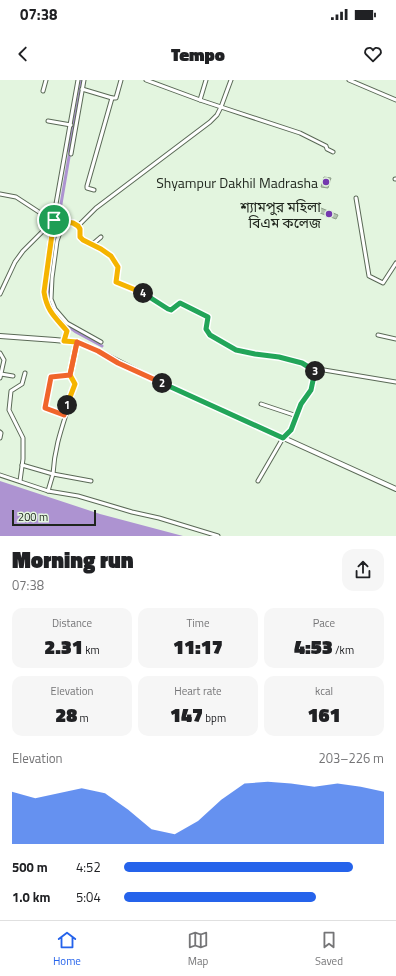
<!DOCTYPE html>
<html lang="en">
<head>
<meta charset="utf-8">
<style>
	:root { --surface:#fff; --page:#f6f6f6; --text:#202124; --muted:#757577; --line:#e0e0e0; --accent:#2563eb }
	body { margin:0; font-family:"Titillium Web","Noto Sans Bengali",sans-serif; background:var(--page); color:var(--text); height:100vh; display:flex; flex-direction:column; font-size:15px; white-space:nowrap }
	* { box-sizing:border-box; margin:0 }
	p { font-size:13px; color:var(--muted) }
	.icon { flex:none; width:22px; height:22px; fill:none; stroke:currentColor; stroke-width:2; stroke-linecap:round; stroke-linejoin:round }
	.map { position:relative; height:456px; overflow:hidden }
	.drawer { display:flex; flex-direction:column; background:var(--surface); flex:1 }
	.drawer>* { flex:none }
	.scale { position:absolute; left:12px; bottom:10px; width:84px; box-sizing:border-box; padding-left:4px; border:2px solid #1f251d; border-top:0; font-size:11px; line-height:14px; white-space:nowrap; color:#1f251d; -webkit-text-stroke:3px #e3f5df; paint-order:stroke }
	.pin { position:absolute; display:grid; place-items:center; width:34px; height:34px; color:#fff; margin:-17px; border:2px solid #fff; border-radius:50%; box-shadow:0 1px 4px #0007 }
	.km { position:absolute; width:20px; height:20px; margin:-10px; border-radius:50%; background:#222; color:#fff; font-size:11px; line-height:20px; text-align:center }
	.round { display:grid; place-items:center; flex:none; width:42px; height:42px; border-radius:12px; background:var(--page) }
	.head { display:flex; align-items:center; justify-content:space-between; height:68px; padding:0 12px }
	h1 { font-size:22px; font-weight:800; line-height:30px }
	.metrics { display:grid; grid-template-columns:repeat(3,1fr); gap:6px; height:68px; padding:4px 12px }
	.metrics div { display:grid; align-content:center; border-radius:10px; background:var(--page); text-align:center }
	.metrics b { font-size:20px; font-weight:800 }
	.metrics small { font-size:11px; font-weight:400 }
	.metrics p { font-size:11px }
	.chart { height:112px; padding:8px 12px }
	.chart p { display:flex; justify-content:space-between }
	.chart svg { width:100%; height:72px; margin-top:4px; fill:var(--accent); opacity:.7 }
	ul { padding:0 12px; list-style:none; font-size:13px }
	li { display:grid; grid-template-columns:64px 48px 1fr; align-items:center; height:30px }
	li i { height:10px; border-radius:5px; background:var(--accent) }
	.status { display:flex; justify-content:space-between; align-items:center; height:28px; padding:0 20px; background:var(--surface); direction:ltr }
	.status svg { height:11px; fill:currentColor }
	header { display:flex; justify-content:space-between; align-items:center; height:52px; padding:0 12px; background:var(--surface); font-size:18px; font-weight:800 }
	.tabs { display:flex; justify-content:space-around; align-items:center; height:56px; border-top:1px solid var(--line); background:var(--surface); font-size:11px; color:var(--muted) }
	.tabs a { display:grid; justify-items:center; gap:2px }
	.tabs .current { color:var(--accent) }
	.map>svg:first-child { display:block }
	.water { fill:#ad93d1 }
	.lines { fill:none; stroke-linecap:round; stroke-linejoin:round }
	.canal { stroke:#ad93d1; stroke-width:3 }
	.building { fill:#b4c5b0; stroke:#8d9d88 }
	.street-casing { stroke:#5a6956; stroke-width:5 }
	.secondary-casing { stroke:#5a6956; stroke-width:6 }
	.street { stroke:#fff; stroke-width:3 }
	.secondary { stroke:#fff; stroke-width:4 }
	.split-1-casing { stroke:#fff; stroke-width:8 }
	.split-2-casing { stroke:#fff; stroke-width:8 }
	.split-3-casing { stroke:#fff; stroke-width:8 }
	.split-4-casing { stroke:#fff; stroke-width:8 }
	.split-5-casing { stroke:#fff; stroke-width:8 }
	.split-1 { stroke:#f5b400; stroke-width:5 }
	.split-2 { stroke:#f0652b; stroke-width:5 }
	.split-3 { stroke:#22a559; stroke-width:5 }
	.split-4 { stroke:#22a559; stroke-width:5 }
	.split-5 { stroke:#f5b400; stroke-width:5 }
	.poi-dot { fill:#7438ae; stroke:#e3f5df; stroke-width:1.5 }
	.labels { text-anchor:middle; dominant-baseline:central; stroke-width:3; stroke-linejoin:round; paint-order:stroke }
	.poi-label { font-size:14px; fill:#1f251d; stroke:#e3f5df; text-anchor:end }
</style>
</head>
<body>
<div class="status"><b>07:38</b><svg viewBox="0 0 49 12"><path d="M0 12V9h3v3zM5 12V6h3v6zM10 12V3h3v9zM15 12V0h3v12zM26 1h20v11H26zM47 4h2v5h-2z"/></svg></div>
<header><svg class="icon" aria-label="back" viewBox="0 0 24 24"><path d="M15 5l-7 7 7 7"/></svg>Tempo<svg class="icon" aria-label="heart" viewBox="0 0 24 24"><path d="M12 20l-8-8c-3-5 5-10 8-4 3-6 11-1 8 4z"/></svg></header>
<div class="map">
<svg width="396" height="456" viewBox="0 0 396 456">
	<rect width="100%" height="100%" fill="#e3f5df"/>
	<!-- water -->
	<path class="water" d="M 0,401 L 100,434 L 183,456 L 0,456 Z"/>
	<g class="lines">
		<!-- canal -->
		<g class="canal">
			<path d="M 69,71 L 82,0"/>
			<path d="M 70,71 L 52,177 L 49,199 L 49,218 L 54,232 L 60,240 L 76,252 L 102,266"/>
		</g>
	</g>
	<!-- building -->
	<g class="building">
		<path d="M 324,97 L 331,98 L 328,108 L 321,107 Z"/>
		<path d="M 321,128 L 338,135 L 336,139 L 320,133 Z"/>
	</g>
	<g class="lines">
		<!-- street casing -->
		<g class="street-casing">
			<g id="street">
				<path d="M 146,0 L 200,20"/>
				<path d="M 206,0 L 200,20 L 221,27 L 231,0"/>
				<path d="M 349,0 L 396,20"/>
				<path d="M 82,9 L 112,18 L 116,18 L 121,0"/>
				<path d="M 43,11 L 46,0"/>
				<path d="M 48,41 L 71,45"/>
				<path d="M 71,74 L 84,0"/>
				<path d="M 395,99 L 396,99"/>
				<path d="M 94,110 L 87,108 L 87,106 L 112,18"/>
				<path d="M 0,114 L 16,117 L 42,134 L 54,140"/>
				<path d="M 356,118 L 369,196 L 383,203 L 396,183"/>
				<path d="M 64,141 L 57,161 L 52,198 L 51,219 L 55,229 L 67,243 L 101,262"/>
				<path d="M 78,146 L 80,149 L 80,157 L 87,163 L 94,163 L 101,157"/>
				<path d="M 89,163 C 100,168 117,176 118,189 C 118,193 117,198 116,202 L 144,214 L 168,229 L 171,230 L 180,223 L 208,237 L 206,249 L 210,255 L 236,270 L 255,274 L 279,277 L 302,283 L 315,290"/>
				<path d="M 0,214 L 15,182 L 23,171 L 54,140 L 73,143 L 78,146 L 96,128 L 210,42 L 217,35 L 221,27 L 300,53 L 326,66 L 327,69 L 333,72"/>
				<path d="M 378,255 L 396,259"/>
				<path d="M 64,261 L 67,251 C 56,238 47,231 44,212 L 51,152 L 78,0"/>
				<path d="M 77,262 L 70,295 L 75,304 C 67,336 55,359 53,394 L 91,401"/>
				<path d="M 0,273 L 4,280 L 0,298"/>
				<path d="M 1,294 L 13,296"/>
				<path d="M 261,324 L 297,336"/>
				<path d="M 64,335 L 45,328 L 51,297 L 70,295"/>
				<path d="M 0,352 L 1,353 L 0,358"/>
				<path d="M 22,385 L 53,394 L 48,411"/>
				<path d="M 0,395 L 48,411 L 78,416 L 132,432 L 159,438 L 218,456"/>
				<path d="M 20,401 L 23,379 L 23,358 L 9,330 L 11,311 L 22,304 L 25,293"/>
				<path d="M 258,401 L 283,358 L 291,350 L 301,324 L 311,310 L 315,290 L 318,289 L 396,302"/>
			</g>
		</g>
		<!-- secondary casing -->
		<g class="secondary-casing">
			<path id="secondary" d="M 0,256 L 55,260 L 75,262 L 86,265 L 145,295 L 396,409"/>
		</g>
		<!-- street -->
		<use href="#street" class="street"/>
		<!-- secondary -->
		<use href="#secondary" class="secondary"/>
	</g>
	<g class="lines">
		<!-- split-1 casing -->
		<g class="split-1-casing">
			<path id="split-1" d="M 54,140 L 44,212 C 47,232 56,238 67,251 L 64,261 L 77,262 L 70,295 L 75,304 L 67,325"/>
		</g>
		<!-- split-2 casing -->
		<g class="split-2-casing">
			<path id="split-2" d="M 67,325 L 64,335 L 45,328 L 51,297 L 70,295 L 77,262 L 98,271 L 118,283 L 162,303"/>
		</g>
		<!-- split-3 casing -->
		<g class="split-3-casing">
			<path id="split-3" d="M 162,303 L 283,358 L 291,350 L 301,324 L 311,310 L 315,291"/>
		</g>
		<!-- split-4 casing -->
		<g class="split-4-casing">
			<path id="split-4" d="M 143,213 L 168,229 L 171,230 L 180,223 L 208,237 L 206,249 L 210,255 L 236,270 L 255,274 L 279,277 L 302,283 L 315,291"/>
		</g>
		<!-- split-5 casing -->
		<g class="split-5-casing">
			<path id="split-5" d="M 54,140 L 73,143 L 78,146 L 80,149 L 80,157 L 83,160 L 101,169 L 111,176 L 118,187 L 116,202 L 143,213"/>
		</g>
		<!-- split-1 -->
		<use href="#split-1" class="split-1"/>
		<!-- split-2 -->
		<use href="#split-2" class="split-2"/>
		<!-- split-3 -->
		<use href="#split-3" class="split-3"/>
		<!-- split-4 -->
		<use href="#split-4" class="split-4"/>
		<!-- split-5 -->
		<use href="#split-5" class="split-5"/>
	</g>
	<!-- markers -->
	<g class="poi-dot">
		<circle cx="326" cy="102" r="4"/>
		<circle cx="329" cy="134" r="4"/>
	</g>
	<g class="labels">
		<!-- poi labels -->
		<g class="poi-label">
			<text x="318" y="102">Shyampur Dakhil Madrasha</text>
			<text x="321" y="126">শ্যামপুর মহিলা<tspan x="321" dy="16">বিএম কলেজ</tspan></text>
		</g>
	</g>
</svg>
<div class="scale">200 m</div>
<div class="pin" style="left:54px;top:140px;background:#1e9e55"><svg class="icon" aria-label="arrive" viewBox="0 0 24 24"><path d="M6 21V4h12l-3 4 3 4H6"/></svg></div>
<b class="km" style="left:67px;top:325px">1</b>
<b class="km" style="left:162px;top:303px">2</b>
<b class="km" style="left:315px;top:291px">3</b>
<b class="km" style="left:143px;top:213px">4</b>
</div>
<section class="drawer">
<div class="head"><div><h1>Morning run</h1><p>07:38</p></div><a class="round"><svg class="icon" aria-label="share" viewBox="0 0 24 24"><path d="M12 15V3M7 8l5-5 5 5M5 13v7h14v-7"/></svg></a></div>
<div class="metrics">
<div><p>Distance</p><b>2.31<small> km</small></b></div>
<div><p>Time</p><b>11:17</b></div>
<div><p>Pace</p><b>4:53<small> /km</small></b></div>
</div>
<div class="metrics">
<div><p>Elevation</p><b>28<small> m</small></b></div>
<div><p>Heart rate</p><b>147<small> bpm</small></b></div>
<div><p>kcal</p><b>161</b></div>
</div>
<div class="chart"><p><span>Elevation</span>203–226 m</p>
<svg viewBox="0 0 160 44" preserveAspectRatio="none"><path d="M0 44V12L10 16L20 13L30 10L40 13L50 23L60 35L70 38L80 30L90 17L100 7L110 6L120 7L130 9L140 7L150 9L160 12V44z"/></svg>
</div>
<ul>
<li><b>500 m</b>4:52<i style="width:88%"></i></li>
<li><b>1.0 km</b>5:04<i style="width:74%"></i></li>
</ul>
</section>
<nav class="tabs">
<a class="current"><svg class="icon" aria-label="home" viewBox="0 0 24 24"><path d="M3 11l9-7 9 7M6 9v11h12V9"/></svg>Home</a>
<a><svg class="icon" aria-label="map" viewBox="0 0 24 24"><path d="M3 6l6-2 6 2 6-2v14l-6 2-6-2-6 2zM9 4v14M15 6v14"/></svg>Map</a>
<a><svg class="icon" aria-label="saved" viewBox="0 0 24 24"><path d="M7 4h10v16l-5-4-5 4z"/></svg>Saved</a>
</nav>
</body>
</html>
